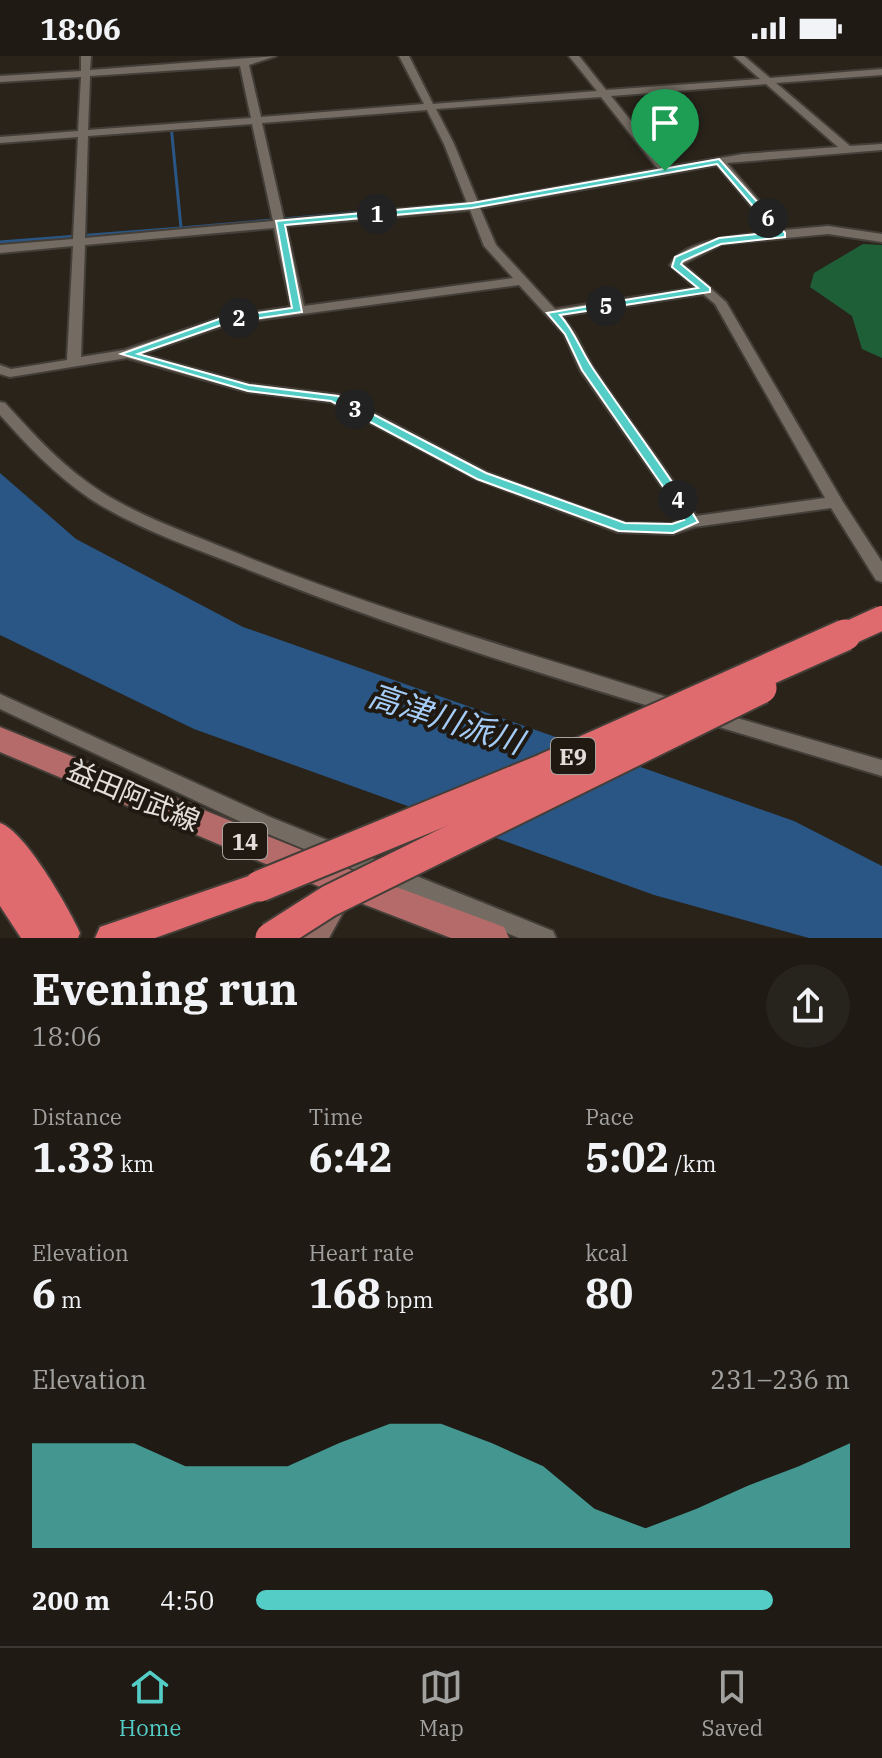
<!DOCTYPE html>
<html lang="en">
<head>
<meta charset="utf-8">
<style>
	:root { --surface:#1f1a14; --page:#27231d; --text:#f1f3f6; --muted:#a1a1a0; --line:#3c3834; --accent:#54cdc7 }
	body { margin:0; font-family:"IBM Plex Serif","Noto Sans JP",serif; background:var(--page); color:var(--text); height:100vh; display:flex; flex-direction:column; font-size:30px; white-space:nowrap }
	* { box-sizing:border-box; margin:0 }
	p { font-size:26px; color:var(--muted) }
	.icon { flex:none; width:44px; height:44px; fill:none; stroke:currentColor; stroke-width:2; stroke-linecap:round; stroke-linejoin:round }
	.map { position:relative; height:882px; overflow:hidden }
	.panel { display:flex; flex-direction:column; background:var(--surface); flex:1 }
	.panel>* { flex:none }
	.pin { position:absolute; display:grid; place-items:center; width:68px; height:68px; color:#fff; margin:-82px -34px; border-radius:50% 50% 50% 0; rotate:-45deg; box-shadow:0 0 8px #0007 }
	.pin .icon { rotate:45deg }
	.km { position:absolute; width:40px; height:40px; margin:-20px; border-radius:50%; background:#222; color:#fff; font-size:22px; line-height:40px; text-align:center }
	.round { display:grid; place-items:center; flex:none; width:84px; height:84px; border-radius:42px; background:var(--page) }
	.head { display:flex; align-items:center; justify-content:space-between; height:136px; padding:0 32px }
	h1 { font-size:44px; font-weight:700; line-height:60px }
	.figures { display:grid; grid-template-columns:repeat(3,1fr); gap:12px; height:136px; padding:8px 32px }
	.figures div { display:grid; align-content:center }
	.figures b { font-size:40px; font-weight:700 }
	.figures small { font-size:22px; font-weight:400 }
	.figures p { font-size:22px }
	.chart { height:224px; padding:16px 32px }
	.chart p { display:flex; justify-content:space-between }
	.chart svg { width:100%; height:144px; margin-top:8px; fill:var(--accent); opacity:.7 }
	ul { padding:0 32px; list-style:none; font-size:26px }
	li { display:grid; grid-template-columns:128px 96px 1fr; align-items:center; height:60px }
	li i { height:20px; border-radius:10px; background:var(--accent) }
	.status { display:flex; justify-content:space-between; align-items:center; height:56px; padding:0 40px; background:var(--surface); direction:ltr }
	.status svg { height:22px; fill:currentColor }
	.dock { display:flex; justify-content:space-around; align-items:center; height:112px; border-top:2px solid var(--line); background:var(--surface); font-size:22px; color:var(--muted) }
	.dock a { display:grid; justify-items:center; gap:4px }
	.dock .on { color:var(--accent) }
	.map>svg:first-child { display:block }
	.forest { fill:#1e5f38 }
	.water { fill:#2a5685 }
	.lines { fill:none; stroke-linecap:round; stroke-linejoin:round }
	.stream { stroke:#2a5685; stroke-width:3 }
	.minor-casing { stroke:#443e38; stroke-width:4 }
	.secondary-casing { stroke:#443e38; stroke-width:4 }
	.primary-casing { stroke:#443e38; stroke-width:4 }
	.motorway-casing { stroke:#443e38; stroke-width:4 }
	.minor { fill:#746c62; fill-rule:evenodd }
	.secondary { fill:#946c66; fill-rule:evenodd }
	.primary { fill:#b56b69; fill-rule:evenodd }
	.motorway { fill:#e06b6e; fill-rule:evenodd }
	.motorway-bridge-far1-casing { stroke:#443e38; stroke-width:28; stroke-linecap:butt }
	.motorway-bridge-casing { stroke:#443e38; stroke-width:35; stroke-linecap:butt }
	.motorway-bridge-far1 { stroke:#e06b6e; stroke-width:24 }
	.motorway-bridge { stroke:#e06b6e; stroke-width:31 }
	.route { fill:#54cdc7; stroke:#fff; stroke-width:2; fill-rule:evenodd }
	.labels { text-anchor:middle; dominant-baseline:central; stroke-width:8; stroke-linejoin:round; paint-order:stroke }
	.shield { fill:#1f1911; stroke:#a8a39d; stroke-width:2 }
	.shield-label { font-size:22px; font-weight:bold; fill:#e3ded9 }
	.near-street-label { font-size:28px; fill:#e3ded9; stroke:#1f1911 }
	.near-water-label { font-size:32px; font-style:italic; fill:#a5ccf7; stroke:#1f1911 }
</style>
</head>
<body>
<div class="status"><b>18:06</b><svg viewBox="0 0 49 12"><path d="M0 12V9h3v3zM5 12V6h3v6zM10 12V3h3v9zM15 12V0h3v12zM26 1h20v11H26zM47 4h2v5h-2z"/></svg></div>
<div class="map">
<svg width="882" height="882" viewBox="0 0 882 882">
	<rect width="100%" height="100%" fill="#29231a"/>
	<!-- forest -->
	<path class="forest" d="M 863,188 L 882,189 L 882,302 L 862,293 L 852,260 L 810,231 L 814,217 Z"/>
	<!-- water -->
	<path class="water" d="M 0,417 L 76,483 L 243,571 L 794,765 L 882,810 L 882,882 L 809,882 L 654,839 L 194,673 L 0,579 Z"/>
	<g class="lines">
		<!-- stream -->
		<g class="stream">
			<path d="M 430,48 L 565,38"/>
			<path d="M 181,172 L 374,155"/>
			<path d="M 0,186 L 181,172 L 171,69"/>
		</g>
		<!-- minor casing -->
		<g class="minor-casing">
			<g id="minor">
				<path d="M 81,0 L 91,0 L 90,14 L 276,0 L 249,9 L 261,61 L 424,48 L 399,0 L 409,0 L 433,48 L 597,35 L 569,0 L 579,0 L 606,34 L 760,23 L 734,0 L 744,0 L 770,22 L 882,13 L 882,19 L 776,27 L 850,90 L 882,88 L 882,94 L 727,107 L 784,174 L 828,170 L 882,178 L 882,186 L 828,178 L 722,188 L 683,208 L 726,246 L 843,446 L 882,506 L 882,526 L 876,524 L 831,452 L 694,471 L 673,478 L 617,476 L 476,423 L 331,346 L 248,336 L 127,302 L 10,321 L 0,318 L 0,309 L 11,313 L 67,304 L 73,190 L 0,197 L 0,189 L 73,183 L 78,81 L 0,87 L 0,81 L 78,75 L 81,21 L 0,26 L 0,20 L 81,15 ZM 240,10 L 251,62 L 88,74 L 90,20 ZM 766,28 L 838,91 L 743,98 L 668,111 L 611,40 ZM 601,41 L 658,113 L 478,146 L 454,88 L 436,53 ZM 427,54 L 444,88 L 467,147 L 284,164 L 262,67 ZM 252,68 L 273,165 L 85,182 L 88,80 ZM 717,109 L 773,176 C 746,179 683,182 670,209 L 696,232 L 555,253 L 496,189 L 480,152 ZM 470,154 L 484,190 L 513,222 L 304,250 L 286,170 ZM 274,172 L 291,251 L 226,260 L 124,294 L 81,301 L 85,189 ZM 519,229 L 564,278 L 580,314 L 663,432 L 681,464 L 671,468 L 625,467 L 488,417 L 339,339 L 249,328 L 141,298 L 228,268 ZM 703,238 L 715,248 L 825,442 L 696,460 C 665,410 629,365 597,317 C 582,297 580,279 561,260 Z"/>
				<path d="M 0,346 L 5,347 C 35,380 65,413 103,437 C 149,465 202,482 252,503 C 393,559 538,600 683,646 L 686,651 L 683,656 L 676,658 C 530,615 385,569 244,512 C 192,491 136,473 89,442 C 55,419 27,389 0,359 Z"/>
				<path d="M 0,638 L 270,761 L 553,875 L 556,882 L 519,882 L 256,773 L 0,653 Z"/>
				<path d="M 706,653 L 882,704 L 882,720 L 699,665 L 696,660 L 699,655 Z"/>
			</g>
		</g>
		<!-- secondary casing -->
		<g class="secondary-casing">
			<path id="secondary" d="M 334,827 L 346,832 L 351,842 L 329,882 L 294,882 L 322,832 Z"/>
		</g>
		<!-- primary casing -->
		<g class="primary-casing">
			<path id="primary" d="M 0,671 L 356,816 L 504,871 L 509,882 L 451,882 L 332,836 L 0,696 Z"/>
		</g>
		<!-- motorway casing -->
		<g class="motorway-casing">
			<g id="motorway">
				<path d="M 0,767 C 25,775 68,851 80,877 L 78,882 L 21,882 L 0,850 Z"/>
				<path d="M 260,816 L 272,820 L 277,830 L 272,840 L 155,882 L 95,882 L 100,871 Z"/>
			</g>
		</g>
		<!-- minor -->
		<use href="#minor" class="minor"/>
		<!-- secondary -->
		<use href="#secondary" class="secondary"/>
		<!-- primary -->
		<use href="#primary" class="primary"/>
		<!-- motorway -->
		<use href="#motorway" class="motorway"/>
		<!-- motorway-bridge-far1 casing -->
		<g class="motorway-bridge-far1-casing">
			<path id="motorway-bridge-far1" d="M 840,581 L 882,562"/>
		</g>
		<!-- motorway-bridge casing -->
		<g class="motorway-bridge-casing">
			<g id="motorway-bridge">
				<path d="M 260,830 L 545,713 L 845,579"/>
				<path d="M 271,882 L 329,845 L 761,632"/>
			</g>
		</g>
		<!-- motorway-bridge-far1 -->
		<use href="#motorway-bridge-far1" class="motorway-bridge-far1"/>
		<!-- motorway-bridge -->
		<use href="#motorway-bridge" class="motorway-bridge"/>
	</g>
	<!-- route -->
	<path class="route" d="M 719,103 L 785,177 L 785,181 L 721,188 L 683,205 L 681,208 L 710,232 L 710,236 L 560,259 C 576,277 582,298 596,317 C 630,367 667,415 698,466 L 673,477 L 619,475 L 477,423 L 331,345 L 248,335 L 121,298 L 222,262 L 292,252 L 276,165 L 472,147 ZM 717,108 L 775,176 L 719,182 L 675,201 L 672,211 L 698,232 L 547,257 L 565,278 L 582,314 L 664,432 L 684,464 L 672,468 L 625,467 L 486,417 L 338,340 L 249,329 L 138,298 L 227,267 L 302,256 L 285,169 L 472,152 Z"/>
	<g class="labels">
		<!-- shield labels -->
		<g class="shield">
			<rect x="551" y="682" width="44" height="36" rx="6"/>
			<rect x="223" y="767" width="44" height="36" rx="6"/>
		</g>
		<g class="shield-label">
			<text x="573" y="700">E9</text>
			<text x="245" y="785">14</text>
		</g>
		<!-- near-street labels -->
		<g class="near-street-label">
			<text transform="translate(134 739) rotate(23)">益田阿武線</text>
		</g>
		<!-- near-water labels -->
		<g class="near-water-label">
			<text transform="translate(446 662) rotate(18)">高津川派川</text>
		</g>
	</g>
</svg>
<div class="pin" style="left:665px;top:115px;background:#1e9e55"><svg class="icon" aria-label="arrive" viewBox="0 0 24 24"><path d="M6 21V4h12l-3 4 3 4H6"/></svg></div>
<b class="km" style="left:377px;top:158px">1</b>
<b class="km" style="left:239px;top:262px">2</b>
<b class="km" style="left:355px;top:353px">3</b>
<b class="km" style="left:678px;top:444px">4</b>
<b class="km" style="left:606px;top:250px">5</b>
<b class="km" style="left:768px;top:162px">6</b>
</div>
<section class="panel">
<div class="head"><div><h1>Evening run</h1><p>18:06</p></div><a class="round"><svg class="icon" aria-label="share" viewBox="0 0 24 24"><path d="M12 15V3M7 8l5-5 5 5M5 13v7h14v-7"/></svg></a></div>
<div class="figures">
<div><p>Distance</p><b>1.33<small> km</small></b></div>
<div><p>Time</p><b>6:42</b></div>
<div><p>Pace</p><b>5:02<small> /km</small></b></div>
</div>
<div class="figures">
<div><p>Elevation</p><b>6<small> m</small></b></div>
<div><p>Heart rate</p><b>168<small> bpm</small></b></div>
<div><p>kcal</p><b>80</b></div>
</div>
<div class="chart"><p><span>Elevation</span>231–236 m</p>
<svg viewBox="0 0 160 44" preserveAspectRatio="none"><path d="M0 44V12L10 12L20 12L30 19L40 19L50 19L60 12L70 6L80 6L90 12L100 19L110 32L120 38L130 32L140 25L150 19L160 12V44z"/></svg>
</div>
<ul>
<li><b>200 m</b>4:50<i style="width:87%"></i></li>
</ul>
</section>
<nav class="dock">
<a class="on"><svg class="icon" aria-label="home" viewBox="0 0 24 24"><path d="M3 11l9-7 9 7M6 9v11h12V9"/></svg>Home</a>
<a><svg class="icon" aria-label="map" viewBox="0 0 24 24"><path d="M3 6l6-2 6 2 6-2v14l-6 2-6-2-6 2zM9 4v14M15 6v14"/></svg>Map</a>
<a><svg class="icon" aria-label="saved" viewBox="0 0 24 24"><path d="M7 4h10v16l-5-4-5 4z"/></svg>Saved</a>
</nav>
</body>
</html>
